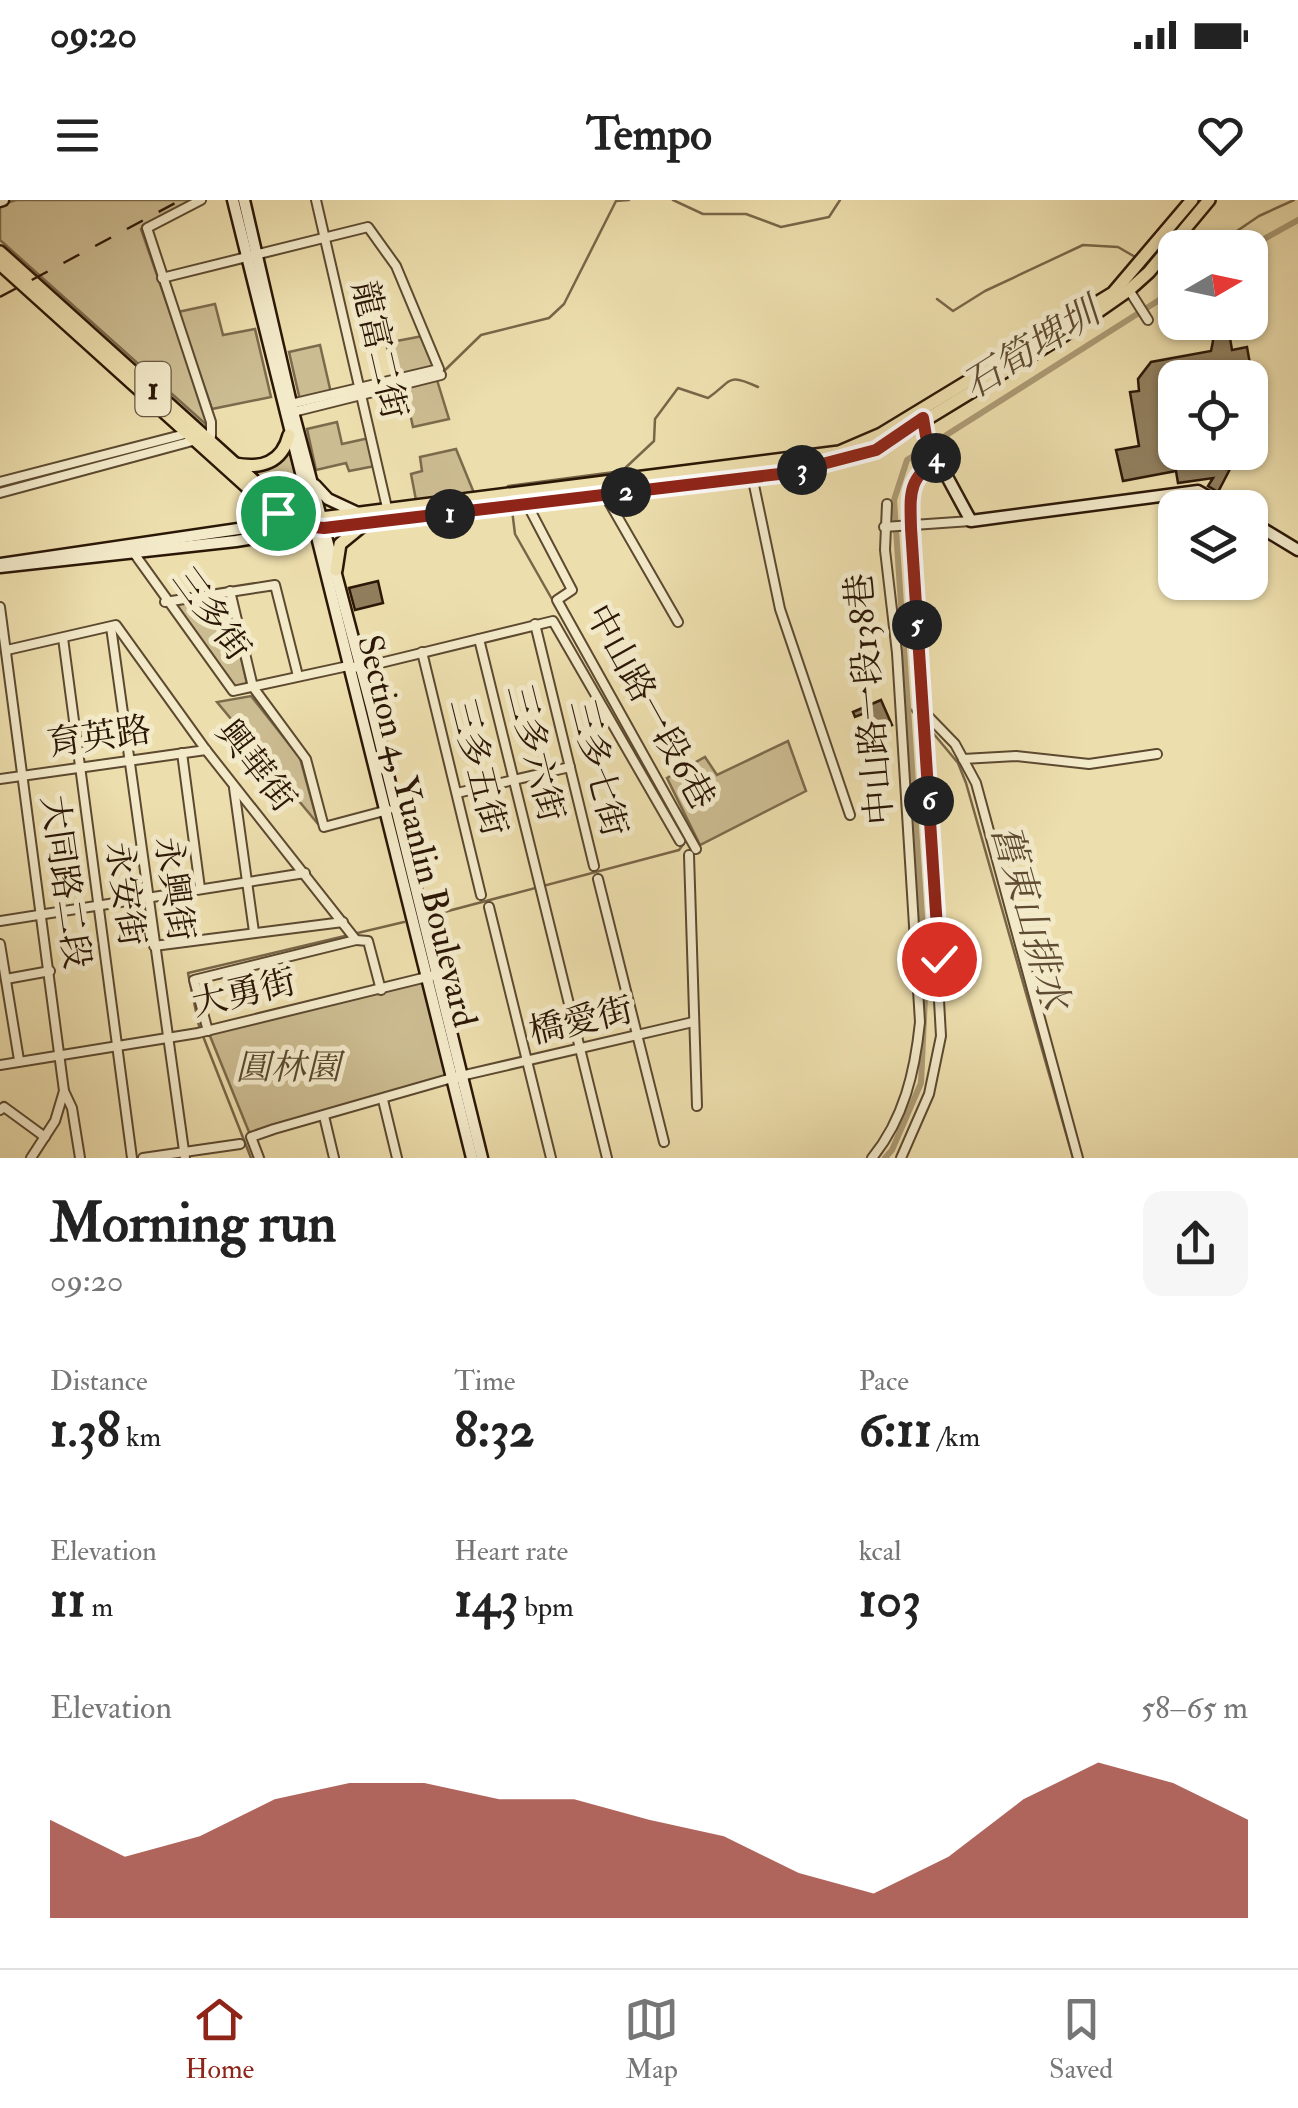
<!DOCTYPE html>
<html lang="en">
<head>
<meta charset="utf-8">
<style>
	:root { --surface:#fff; --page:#f6f6f6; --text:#222; --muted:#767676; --line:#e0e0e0; --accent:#8f2418 }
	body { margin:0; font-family:"IM FELL Double Pica","Noto Serif TC",serif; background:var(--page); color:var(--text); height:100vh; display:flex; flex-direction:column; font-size:38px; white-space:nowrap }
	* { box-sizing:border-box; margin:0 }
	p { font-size:32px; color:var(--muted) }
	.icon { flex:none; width:55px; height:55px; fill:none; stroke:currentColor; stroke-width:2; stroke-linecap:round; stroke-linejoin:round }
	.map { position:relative; height:958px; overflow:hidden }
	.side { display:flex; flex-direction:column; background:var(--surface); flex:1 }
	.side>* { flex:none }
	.needle { width:65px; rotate:81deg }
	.buttons { position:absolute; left:1158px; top:30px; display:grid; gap:20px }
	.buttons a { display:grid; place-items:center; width:110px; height:110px; border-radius:20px; background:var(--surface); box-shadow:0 2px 8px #0004; font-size:50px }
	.pin { position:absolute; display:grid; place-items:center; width:85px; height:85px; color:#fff; margin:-42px; border:5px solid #fff; border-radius:50%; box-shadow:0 2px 10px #0007 }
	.km { position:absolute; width:50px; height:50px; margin:-25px; border-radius:50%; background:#222; color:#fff; font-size:28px; line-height:50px; text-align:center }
	.round { display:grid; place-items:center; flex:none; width:105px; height:105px; border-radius:20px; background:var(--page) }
	.summary { display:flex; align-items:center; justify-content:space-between; height:170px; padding:0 50px }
	h1 { font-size:55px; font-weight:700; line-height:75px }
	.metrics { display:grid; grid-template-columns:repeat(3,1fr); gap:15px; height:170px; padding:10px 50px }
	.metrics div { display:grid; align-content:center }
	.metrics b { font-size:50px; font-weight:700 }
	.metrics small { font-size:28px; font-weight:400 }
	.metrics p { font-size:28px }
	.chart { height:280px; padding:20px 50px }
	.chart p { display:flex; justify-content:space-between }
	.chart svg { width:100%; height:180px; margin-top:10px; fill:var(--accent); opacity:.7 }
	.status { display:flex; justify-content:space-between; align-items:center; height:70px; padding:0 50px; background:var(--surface); direction:ltr }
	.status svg { height:28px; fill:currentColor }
	header { display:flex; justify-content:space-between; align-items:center; height:130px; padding:0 50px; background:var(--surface); font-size:45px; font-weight:700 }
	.dock { display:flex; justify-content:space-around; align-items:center; height:140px; border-top:2px solid var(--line); background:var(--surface); font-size:28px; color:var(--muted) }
	.dock a { display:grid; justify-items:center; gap:5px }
	.dock .active { color:var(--accent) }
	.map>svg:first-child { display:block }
	.green { fill:#ccbc91; stroke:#7c6a4c; stroke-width:2.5 }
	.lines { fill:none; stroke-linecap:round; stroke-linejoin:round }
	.stream { stroke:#786648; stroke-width:2.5 }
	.canal { stroke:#ab9a74; stroke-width:6 }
	.building { fill:#907e5d; stroke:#2b1706; stroke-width:2.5 }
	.street-casing { stroke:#5c4930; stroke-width:12 }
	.secondary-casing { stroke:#2b1706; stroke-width:15 }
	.primary-casing { stroke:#2b1706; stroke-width:16 }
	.street { stroke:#f3eaca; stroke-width:8 }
	.secondary { stroke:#f3eaca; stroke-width:10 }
	.primary { stroke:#eddead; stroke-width:11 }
	.rail { stroke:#2b1706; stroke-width:2.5; stroke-dasharray:18 18; stroke-linecap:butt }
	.route-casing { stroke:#fff; stroke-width:20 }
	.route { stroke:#8f2418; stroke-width:12 }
	.labels { text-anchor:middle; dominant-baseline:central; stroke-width:10; stroke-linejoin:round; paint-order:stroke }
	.shield { fill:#f3eaca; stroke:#675641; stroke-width:2.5 }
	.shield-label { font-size:32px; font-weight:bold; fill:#2b1706 }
	.street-label { font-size:35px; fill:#2b1706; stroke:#f3eaca }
	.park-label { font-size:35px; font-style:italic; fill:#5b4930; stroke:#f3eaca }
	.water-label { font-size:38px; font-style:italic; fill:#5e4b32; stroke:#f3eaca }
</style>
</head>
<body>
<div class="status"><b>09:20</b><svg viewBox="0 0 49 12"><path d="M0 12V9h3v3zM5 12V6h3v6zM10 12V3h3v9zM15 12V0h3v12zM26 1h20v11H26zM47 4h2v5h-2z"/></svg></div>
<header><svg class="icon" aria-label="menu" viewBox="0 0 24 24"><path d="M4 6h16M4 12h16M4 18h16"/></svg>Tempo<svg class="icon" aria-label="heart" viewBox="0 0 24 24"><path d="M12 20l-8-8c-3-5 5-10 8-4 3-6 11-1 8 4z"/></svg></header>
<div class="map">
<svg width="1298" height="958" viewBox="0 0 1298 958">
	<rect width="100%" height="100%" fill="#eddead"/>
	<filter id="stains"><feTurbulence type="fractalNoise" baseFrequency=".002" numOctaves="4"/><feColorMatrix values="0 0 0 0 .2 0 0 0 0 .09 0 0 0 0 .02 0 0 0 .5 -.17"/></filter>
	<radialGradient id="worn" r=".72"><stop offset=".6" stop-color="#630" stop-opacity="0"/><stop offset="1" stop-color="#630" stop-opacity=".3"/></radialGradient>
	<!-- green -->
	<g class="green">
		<path d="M 16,0 L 194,0 L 141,29 L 210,228 L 0,40 L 0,5 Z"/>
		<path d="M 215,104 L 223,135 L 255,129 L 271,197 L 212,209 L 178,112 Z"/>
		<path d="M 423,136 L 433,166 L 431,170 L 394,178 L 386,143 Z"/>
		<path d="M 320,145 L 331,193 L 300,200 L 289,152 Z"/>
		<path d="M 437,180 L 449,219 L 413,227 L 404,187 Z"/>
		<path d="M 337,222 L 342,244 L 369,238 L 375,266 L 349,271 L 346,263 L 316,270 L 307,229 Z"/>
		<path d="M 289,248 L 303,307 L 283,298 L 252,270 Z"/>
		<path d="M 456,249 L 474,293 L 416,300 L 411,274 L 422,271 L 420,257 Z"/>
		<path d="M 223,397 L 228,401 L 247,484 L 235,489 L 174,403 Z"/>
		<path d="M 251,496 L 300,558 L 318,624 L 217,502 Z"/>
		<path d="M 788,541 L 806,591 L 700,645 L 667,578 L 705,557 L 717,575 Z"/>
		<path d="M 425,777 L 452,878 L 251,937 L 208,831 Z"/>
	</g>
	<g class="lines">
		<!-- stream -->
		<g class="stream">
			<path d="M 673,0 L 703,14 L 746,14 L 781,27 L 829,17 L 840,0"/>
			<path d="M 1212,48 L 1259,16 L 1294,0"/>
			<path d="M 1157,69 L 1170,76 L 1175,73"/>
			<path d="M 937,99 L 953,111 L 985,91 L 1083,45 L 1118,47 L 1137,58"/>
			<path d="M 442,173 L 481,135 L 549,118 L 564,104 L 616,1 L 629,0"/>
			<path d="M 0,286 L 187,238"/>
			<path d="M 509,292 L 508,286 L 622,271 L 654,241 L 655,219 L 678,188 L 708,198 C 733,181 726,172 758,187"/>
			<path d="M 512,310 L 515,334 L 553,401"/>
			<path d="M 908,507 L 919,518"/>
			<path d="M 928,527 L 958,563 L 966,583 L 1073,958"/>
			<path d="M 433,715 L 679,650 L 687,639"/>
			<path d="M 251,958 L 199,826 L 188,773 L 404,722"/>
		</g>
		<!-- canal -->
		<g class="canal">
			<path d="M 1248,48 L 1298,20"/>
			<path d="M 885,958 L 892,950 L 921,883 L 926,776 L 894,300 L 907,260 L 1175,90"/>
		</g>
	</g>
	<!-- building -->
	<g class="building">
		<path d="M 1209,122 L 1236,122 L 1237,131 L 1229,132 L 1232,150 L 1247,147 L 1252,175 L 1175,178 L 1175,252 L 1230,252 L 1231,261 L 1227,269 L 1230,269 L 1218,292 L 1208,286 L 1213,278 L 1178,283 L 1176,271 L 1123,281 L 1116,250 L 1139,246 L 1130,192 L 1139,191 L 1138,179 L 1151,162 L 1211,151 L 1213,141 Z"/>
		<path d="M 378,381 L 383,403 L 355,410 L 349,388 Z"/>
		<path d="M 881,500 L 892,525 L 863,536 L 861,531 L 876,525 L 870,511 L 855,517 L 853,512 Z"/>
	</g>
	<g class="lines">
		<!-- street casing -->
		<g class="street-casing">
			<g id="street">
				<path d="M 316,0 L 388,312"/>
				<path d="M 162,78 L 368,27 L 396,66 L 439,169 L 291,204"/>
				<path d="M 1129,90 L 1148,120"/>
				<path d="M 293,212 L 441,175"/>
				<path d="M 750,266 L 780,409 L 850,615"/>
				<path d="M 0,282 L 189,233"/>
				<path d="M 0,293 L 211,236 L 211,222 L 147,28 L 201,0"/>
				<path d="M 605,295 L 678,422"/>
				<path d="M 527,304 L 572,390 L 557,400 L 696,649"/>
				<path d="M 884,327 L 971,321"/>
				<path d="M 131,349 L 233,491 L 348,466 L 360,468 L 553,421 L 680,641"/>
				<path d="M 230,391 L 253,487 L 306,559 L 324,627 L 388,610"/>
				<path d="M 165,402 L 275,385 L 298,476"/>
				<path d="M 0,407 L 64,891 L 55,921 L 31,958"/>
				<path d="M 535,424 L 594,666"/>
				<path d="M 111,427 L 185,958"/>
				<path d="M 63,438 L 132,958"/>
				<path d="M 479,439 L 607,958"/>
				<path d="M 7,450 L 116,425 L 206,550 L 356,740 L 368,741 L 381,790"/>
				<path d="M 422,452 L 481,695"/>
				<path d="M 923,511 L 955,544 L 976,583 L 1078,958"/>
				<path d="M 182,553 L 200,688"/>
				<path d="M 963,559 L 1016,556 L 1089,564 L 1157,554"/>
				<path d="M 0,579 L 206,550"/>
				<path d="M 234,588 L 254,732"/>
				<path d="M 457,593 L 570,567"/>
				<path d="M 689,655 L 697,906"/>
				<path d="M 598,679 L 664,942"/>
				<path d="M 489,707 L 551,958"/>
				<path d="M 0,721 L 305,673"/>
				<path d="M 0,744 L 19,860"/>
				<path d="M 154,746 L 343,722"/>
				<path d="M 6,779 L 50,771"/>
				<path d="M 208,831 L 194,780 L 356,740"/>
				<path d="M 0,865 L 198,833 L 431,776"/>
				<path d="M 64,891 L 72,908 L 80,958"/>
				<path d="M 383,900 L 397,958"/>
				<path d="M 0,910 L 4,907 L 45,937"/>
				<path d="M 324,916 L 334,958"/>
				<path d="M 143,958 L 240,944"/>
				<path d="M 259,958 L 251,937 L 274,929 L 452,878 L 693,822"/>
				<path d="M 872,958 C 904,919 915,871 920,822 L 897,453 L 885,350 L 887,304"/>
				<path d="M 901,958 L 929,894 L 941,836 L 910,287 L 922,269 L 937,257"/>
			</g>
		</g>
		<!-- secondary casing -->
		<g class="secondary-casing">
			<g id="secondary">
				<path d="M 233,0 L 472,958"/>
				<path d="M 244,0 L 293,212 L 372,510 L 482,958"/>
				<path d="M 0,1 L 3,0"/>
				<path d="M 924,217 L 925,236 L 971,321 L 1198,291 L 1228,308"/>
				<path d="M 315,285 L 328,299 L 358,313"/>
				<path d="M 1250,321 L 1298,350"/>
				<path d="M 0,364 L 299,320"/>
				<path d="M 0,367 L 236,341 L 311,329"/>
			</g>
		</g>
		<!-- primary casing -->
		<g class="primary-casing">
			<g id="primary">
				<path d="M 0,52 L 282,306 L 321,318 L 839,252 L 881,234 L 1113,93 L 1192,0"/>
				<path d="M 0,64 L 267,305 L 304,327 L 325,328 L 789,273 L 876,250 L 1066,134 L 1129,90 L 1149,72 L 1209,0"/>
				<path d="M 235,264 C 261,269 282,263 289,235"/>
				<path d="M 336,370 L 340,344 L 362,326"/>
			</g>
		</g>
		<!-- street -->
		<use href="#street" class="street"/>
		<!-- secondary -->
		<use href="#secondary" class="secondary"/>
		<!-- primary -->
		<use href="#primary" class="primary"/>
		<!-- rail -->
		<path class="rail" d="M 0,97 L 181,0"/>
	</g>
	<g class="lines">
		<!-- route casing -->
		<g class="route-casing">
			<path id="route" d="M 278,313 L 304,326 L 324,328 L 788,273 L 876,250 L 923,218 L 926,236 L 938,256 C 908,281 910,291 911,328 L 939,759"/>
		</g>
		<!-- route -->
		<use href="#route" class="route"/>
	</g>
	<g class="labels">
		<!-- shield labels -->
		<rect class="shield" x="135.5" y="162" width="35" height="54" rx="8"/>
		<g class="shield-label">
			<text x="153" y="189">1</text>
		</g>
		<!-- street labels -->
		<g class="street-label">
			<text transform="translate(379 150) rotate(77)">龍富二街</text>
			<text transform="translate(211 414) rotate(54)">三多街</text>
			<text transform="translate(870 499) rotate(-95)">中山路一段138巷</text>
			<text transform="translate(650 507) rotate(61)">中山路一段6巷</text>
			<text transform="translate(99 537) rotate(-8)">育英路</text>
			<text transform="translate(535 553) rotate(76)">三多六街</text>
			<text transform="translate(256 566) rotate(52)">興華街</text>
			<text transform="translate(478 567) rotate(76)">三多五街</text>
			<text transform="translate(598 568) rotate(76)">三多七街</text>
			<text transform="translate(417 631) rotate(76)">Section 4, Yuanlin Boulevard</text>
			<text transform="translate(65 682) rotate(82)">大同路二段</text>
			<text transform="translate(174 689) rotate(82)">永興街</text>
			<text transform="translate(125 694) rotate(82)">永安街</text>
			<text transform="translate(244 793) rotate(-13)">大勇街</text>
			<text transform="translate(581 821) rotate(-13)">橋愛街</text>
		</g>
		<!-- park labels -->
		<g class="park-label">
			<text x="288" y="868">圓林園</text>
		</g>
		<!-- water labels -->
		<g class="water-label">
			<text transform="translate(1031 149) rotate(-32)">石筍埤圳</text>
			<text transform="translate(1030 717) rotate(74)">舊東山排水</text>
		</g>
	</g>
	<rect width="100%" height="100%" filter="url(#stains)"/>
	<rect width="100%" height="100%" fill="url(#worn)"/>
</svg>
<div class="buttons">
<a><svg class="needle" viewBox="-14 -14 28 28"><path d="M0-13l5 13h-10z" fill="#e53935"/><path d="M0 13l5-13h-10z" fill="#767676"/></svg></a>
<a><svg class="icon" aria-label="locate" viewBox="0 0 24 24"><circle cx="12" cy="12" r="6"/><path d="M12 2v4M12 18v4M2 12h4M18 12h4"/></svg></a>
<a><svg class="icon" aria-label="layers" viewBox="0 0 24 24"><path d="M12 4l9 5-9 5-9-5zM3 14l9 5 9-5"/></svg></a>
</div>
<div class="pin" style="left:278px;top:313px;background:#1e9e55"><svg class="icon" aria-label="arrive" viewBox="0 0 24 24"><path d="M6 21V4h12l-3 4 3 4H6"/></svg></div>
<div class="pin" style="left:939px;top:759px;background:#d93025"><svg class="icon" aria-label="check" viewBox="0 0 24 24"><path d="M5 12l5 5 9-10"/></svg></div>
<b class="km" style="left:450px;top:314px">1</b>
<b class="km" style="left:626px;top:292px">2</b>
<b class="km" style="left:802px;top:270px">3</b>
<b class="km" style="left:936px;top:258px">4</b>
<b class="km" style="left:917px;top:425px">5</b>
<b class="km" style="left:929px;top:601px">6</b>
</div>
<section class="side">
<div class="summary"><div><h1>Morning run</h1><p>09:20</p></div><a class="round"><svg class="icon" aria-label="share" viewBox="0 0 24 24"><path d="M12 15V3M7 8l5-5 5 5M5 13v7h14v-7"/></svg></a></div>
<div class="metrics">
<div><p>Distance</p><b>1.38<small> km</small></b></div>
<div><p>Time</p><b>8:32</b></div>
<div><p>Pace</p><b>6:11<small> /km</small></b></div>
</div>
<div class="metrics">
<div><p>Elevation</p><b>11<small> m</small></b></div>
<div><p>Heart rate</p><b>143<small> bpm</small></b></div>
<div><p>kcal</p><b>103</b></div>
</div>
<div class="chart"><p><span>Elevation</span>58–65 m</p>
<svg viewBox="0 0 160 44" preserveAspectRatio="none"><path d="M0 44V20L10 29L20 24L30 15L40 11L50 11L60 15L70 15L80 20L90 24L100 33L110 38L120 29L130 15L140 6L150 11L160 20V44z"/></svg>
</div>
</section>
<nav class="dock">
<a class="active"><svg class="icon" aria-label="home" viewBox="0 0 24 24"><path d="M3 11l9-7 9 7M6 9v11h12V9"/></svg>Home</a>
<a><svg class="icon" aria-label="map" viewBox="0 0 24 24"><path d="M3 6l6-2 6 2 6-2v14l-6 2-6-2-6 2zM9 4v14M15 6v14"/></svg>Map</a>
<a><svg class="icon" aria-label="saved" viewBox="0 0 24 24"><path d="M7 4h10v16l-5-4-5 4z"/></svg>Saved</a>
</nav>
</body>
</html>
